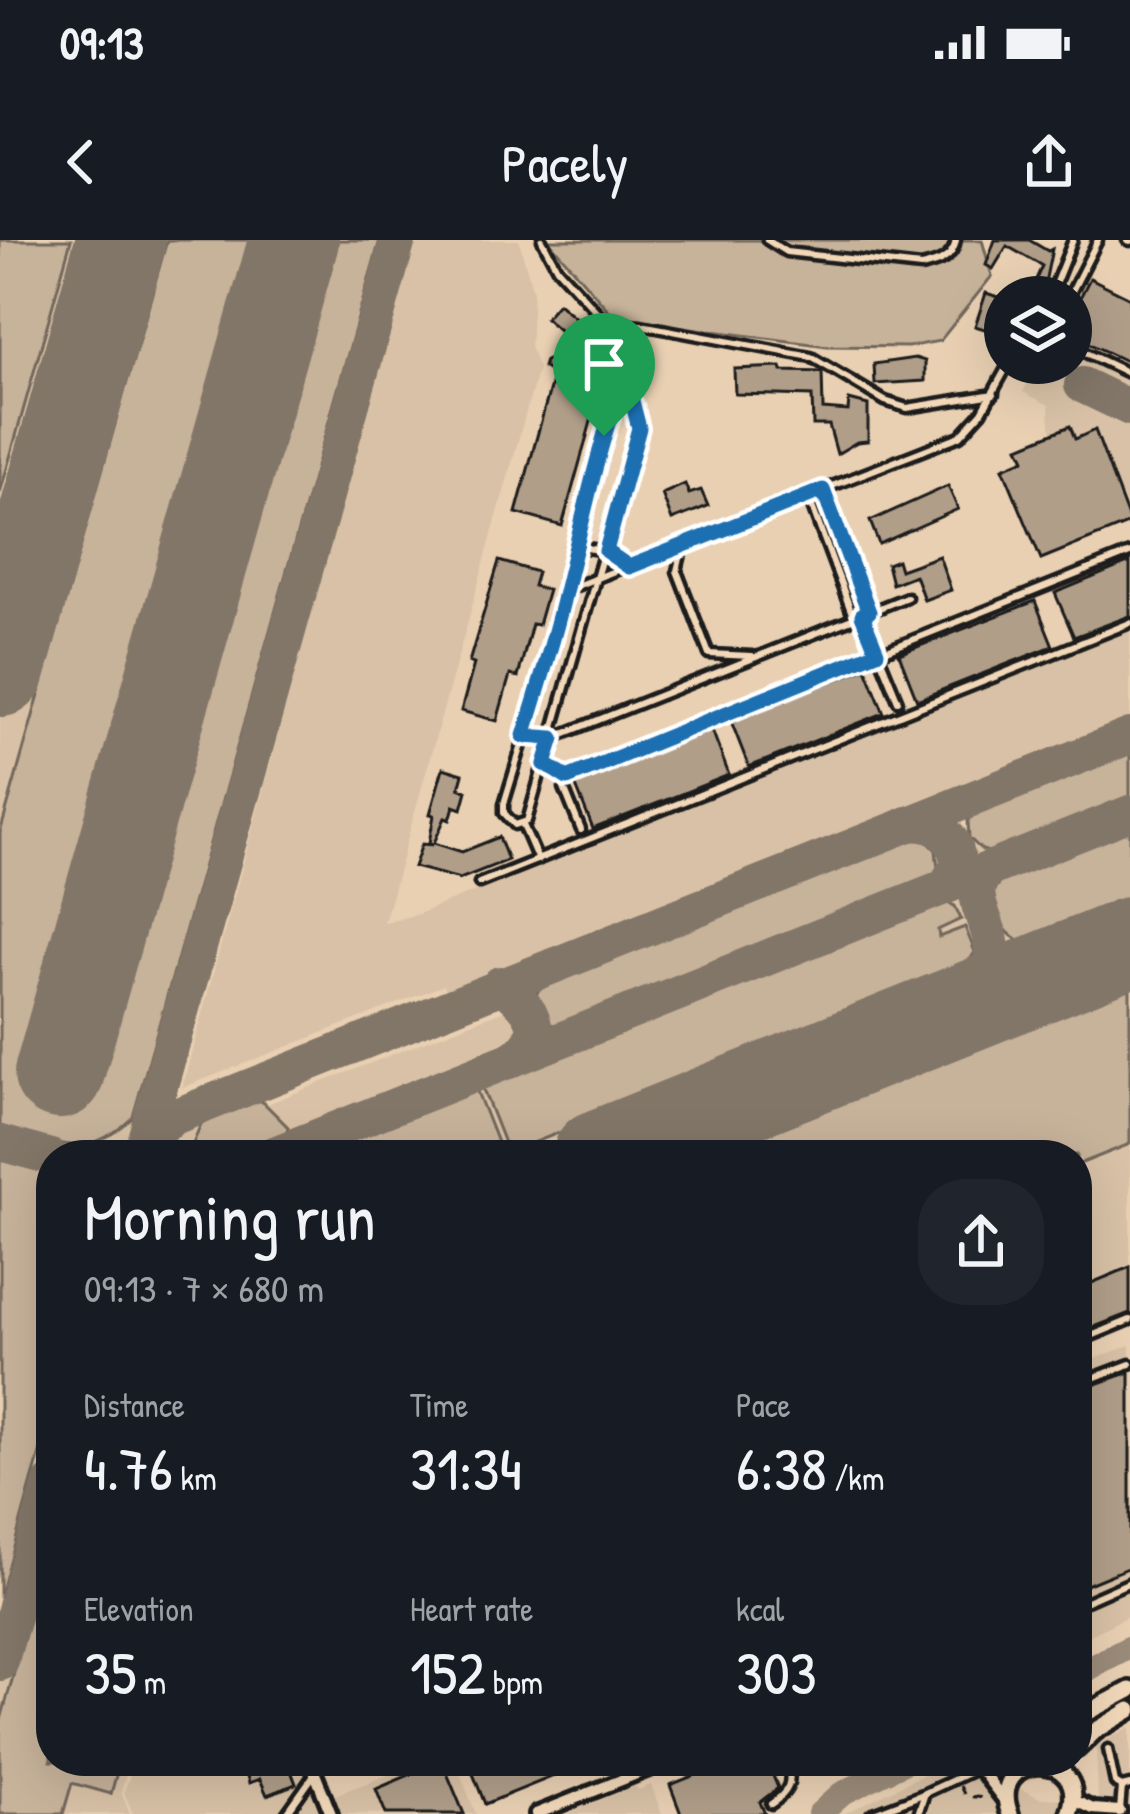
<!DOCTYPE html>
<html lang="en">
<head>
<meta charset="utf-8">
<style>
	:root { --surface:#171b24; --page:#20242c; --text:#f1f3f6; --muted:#9ea1a6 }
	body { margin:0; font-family:"Patrick Hand",sans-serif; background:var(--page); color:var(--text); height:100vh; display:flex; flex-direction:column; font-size:45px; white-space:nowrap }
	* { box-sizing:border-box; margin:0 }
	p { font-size:39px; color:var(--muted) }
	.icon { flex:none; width:66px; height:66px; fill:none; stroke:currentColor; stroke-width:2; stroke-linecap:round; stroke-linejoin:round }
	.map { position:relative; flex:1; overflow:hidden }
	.side { position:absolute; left:36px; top:900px; width:1056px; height:636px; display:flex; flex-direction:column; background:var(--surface); border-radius:48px; box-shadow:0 12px 48px #0002 }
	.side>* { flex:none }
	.fabs { position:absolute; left:984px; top:36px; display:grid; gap:24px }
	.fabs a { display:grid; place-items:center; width:108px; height:108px; border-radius:50%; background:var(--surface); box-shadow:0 12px 48px #0002; font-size:60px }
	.pin { position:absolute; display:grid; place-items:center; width:102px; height:102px; color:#fff; margin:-123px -51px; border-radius:50% 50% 50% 0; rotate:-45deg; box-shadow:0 0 12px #0007 }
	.pin .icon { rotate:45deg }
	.round { display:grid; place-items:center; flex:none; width:126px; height:126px; border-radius:48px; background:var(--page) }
	.overview { display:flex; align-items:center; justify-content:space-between; height:204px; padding:0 48px }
	h1 { font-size:66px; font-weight:600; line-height:90px }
	.metrics { display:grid; grid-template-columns:repeat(3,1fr); gap:18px; height:204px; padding:12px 48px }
	.metrics div { display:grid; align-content:center }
	.metrics b { font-size:60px; font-weight:600 }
	.metrics small { font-size:33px; font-weight:400 }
	.metrics p { font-size:33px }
	.status { display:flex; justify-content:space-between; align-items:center; height:84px; padding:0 60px; background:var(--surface); direction:ltr }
	.status svg { height:33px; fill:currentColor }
	header { display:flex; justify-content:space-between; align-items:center; height:156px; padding:0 48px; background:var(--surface); font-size:54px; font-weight:600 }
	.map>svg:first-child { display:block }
	.built { fill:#d8c1a6 }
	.green { fill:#c7b29a; stroke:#72675b; stroke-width:3 }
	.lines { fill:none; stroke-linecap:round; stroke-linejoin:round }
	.river { stroke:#9b8b79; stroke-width:24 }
	.taxiway { stroke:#827668; stroke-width:36 }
	.runway { stroke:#827668; stroke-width:90 }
	.building { fill:#b09e89; stroke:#1c1c1c; stroke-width:3 }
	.service-casing { stroke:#1c1c1c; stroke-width:15 }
	.minor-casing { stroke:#1c1c1c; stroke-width:20 }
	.secondary-casing { stroke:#1c1c1c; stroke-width:24 }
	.path { stroke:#1c1c1c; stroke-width:3; stroke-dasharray:9 9; stroke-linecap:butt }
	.service { stroke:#f2d8b9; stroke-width:6 }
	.minor { stroke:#f2d8b9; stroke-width:10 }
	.secondary { stroke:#f2d8b9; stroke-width:15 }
	.route-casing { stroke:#fff; stroke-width:24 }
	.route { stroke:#1f6fb2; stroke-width:15 }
</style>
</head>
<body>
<div class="status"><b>09:13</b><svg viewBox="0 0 49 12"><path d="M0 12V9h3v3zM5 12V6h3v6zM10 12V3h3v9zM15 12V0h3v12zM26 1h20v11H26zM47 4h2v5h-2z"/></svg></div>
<header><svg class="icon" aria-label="back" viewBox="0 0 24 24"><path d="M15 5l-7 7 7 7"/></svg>Pacely<svg class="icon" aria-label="share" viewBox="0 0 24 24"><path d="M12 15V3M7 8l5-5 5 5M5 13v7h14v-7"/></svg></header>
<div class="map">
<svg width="1130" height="1574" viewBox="0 0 1130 1574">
	<rect width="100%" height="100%" fill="#e9d0b3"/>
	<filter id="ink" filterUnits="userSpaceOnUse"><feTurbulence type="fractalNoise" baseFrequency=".00833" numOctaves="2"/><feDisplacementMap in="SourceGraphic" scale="24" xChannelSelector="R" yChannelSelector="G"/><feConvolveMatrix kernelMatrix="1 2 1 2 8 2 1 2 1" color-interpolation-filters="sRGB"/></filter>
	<g filter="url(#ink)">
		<!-- built -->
		<g class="built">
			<path d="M 0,0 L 519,0 L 533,52 L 530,106 L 538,129 L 384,683 L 418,674 L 1130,387 L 1130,496 L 454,768 L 444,745 L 182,848 L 403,36 L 375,27 L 132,891 L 212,886 L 990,577 L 1130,517 L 1130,1086 L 1077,1107 L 1077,915 L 51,915 L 51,1521 L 130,1521 L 121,1552 L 130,1574 L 0,1574 Z"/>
			<path d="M 1071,95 L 1130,123 L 1130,275 L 1122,255 L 1045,270 L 1065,233 L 1050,185 L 1049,165 L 1023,152 L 1037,123 L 1071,123 Z"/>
			<path d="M 1130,1105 L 1130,1375 L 1077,1402 L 1077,1126 Z"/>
			<path d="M 1130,1487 L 1130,1574 L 844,1574 L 950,1521 L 962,1521 L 1040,1558 L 1098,1560 L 1096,1506 Z"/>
			<path d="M 135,1521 L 299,1521 L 320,1574 L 133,1574 L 124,1552 Z"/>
			<path d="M 425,1521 L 455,1521 L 476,1574 L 338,1574 L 332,1556 Z"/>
			<path d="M 651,1545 L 662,1574 L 566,1574 L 635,1546 L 638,1550 Z"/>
		</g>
		<!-- green -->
		<g class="green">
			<path d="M 0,0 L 71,0 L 0,253 Z"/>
			<path d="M 167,0 L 380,0 L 133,877 C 85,923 58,902 0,886 L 0,593 Z"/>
			<path d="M 548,0 L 982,0 L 992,36 L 940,101 L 908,107 L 827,106 L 615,78 Z"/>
			<path d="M 1130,504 L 1130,563 L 1000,615 L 982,610 L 969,598 L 968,581 L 982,564 Z"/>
			<path d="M 1130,582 L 1130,669 L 1037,706 C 1013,704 993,682 992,657 C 991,646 1001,637 1008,630 Z"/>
			<path d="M 909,596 L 924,598 L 936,610 L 938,628 L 926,644 L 565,787 L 550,784 L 540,771 L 536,755 L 543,742 Z"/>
			<path d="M 942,661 L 955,666 L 961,679 L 938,690 L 939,697 L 965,687 L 975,712 L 962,732 L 508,913 L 480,842 Z"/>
			<path d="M 1130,734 L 1130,904 L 1077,925 L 1077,915 L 675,915 Z"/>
			<path d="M 474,844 L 502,915 L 327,915 L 330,905 Z"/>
			<path d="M 253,857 L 264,863 L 288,887 L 285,899 L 245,915 L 193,915 L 192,906 L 203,879 Z"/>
			<path d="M 0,919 L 51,934 L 51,1173 L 0,1358 Z"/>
			<path d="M 51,1300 L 51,1521 L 120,1521 L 111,1554 L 72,1543 L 63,1574 L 0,1574 L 0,1483 Z"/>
		</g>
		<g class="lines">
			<!-- river -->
			<g class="river">
				<path d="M 1077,1435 L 1130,1407"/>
				<path d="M 819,1574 L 841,1554 L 907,1521"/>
			</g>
			<!-- taxiway -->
			<g class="taxiway">
				<path d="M 1082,145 L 1130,168"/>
				<path d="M 907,584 C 936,581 958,596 958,626 L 945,647"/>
				<path d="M 500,744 C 532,768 553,793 509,821"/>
				<path d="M 957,771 C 1040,703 943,665 992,628"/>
				<path d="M 0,903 L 51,917"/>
				<path d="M 144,903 L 398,0"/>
				<path d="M 138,915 L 159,888 L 174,877 L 1130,496"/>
				<path d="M 272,915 L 1130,573"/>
				<path d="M 0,1423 L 51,1243"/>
			</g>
			<!-- runway -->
			<g class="runway">
				<path d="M 0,432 L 121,0"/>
				<path d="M 59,834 L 294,0"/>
				<path d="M 598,915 L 1130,702"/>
			</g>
		</g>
		<!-- building -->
		<g class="building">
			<path d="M 995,0 L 1029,0 L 1048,11 L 1052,9 L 1042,57 L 1028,57 L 1042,26 L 1007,6 L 993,29 L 986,25 Z"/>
			<path d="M 1090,38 L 1130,58 L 1130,123 L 1071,95 L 1071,75 Z"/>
			<path d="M 986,53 L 1005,59 L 1005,88 L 996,86 L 994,92 L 975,86 Z"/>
			<path d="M 558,63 L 612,109 L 604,118 L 579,97 L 574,103 L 545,78 Z"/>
			<path d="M 915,118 L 925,121 L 925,141 L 875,144 L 874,124 Z"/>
			<path d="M 551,119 L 563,131 L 602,142 L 562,286 L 516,273 L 554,134 L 543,127 L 545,121 Z"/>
			<path d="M 781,127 L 782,131 L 822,132 L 823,169 L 848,171 L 849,160 L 868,165 L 868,201 L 857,202 L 837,214 L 829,185 L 813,185 L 812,156 L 735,154 L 734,129 Z"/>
			<path d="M 1070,186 L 1075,199 L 1095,190 L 1130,283 L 1041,319 L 1003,228 L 1025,219 L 1019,207 Z"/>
			<path d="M 685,244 L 689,254 L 701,250 L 708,266 L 672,280 L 662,254 Z"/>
			<path d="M 948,246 L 958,269 L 879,304 L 870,281 Z"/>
			<path d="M 939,316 L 951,350 L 924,360 L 915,335 L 892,344 L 887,324 L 897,320 L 900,330 Z"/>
			<path d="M 499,321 L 537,332 L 533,346 L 548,350 L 538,385 L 532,384 L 518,437 L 510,435 L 497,481 L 461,471 L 474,424 L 469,422 Z"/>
			<path d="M 1130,322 L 1130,376 L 1074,397 L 1055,353 Z"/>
			<path d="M 1035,361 L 1053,406 L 917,460 L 899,414 Z"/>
			<path d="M 866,428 L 884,473 L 749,527 L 731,481 Z"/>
			<path d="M 712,490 L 729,535 L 593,589 L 575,544 Z"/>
			<path d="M 443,528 L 463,534 L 459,548 L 467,551 L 462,569 L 454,566 L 450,580 L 445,578 L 434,603 L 462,612 L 499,597 L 508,620 L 460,639 L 414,627 L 422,604 L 433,605 L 429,603 L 434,575 L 430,574 Z"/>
			<path d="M 1130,1027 L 1130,1073 L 1077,1094 L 1077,1049 Z"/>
			<path d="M 1130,1132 L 1130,1327 L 1077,1349 L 1077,1151 Z"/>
			<path d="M 243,1521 L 280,1521 L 284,1530 L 290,1528 L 296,1544 L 267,1555 L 260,1539 L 249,1543 Z"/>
			<path d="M 442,1521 L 464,1574 L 386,1574 L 376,1549 Z"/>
			<path d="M 468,1521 L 553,1521 L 559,1534 L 485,1564 Z"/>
			<path d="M 730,1521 L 767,1521 L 778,1548 L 760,1562 L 765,1574 L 681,1574 L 670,1545 Z"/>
		</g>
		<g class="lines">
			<!-- service casing -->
			<g class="service-casing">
				<g id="service">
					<path d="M 542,0 L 557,28 L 628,106 L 639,187 L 527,581 L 515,585 L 504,573 L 504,564 C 525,493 550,422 566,350 C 580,286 595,224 615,162 L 632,161"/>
					<path d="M 767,0 L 786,12 L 921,27 C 938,23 953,19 956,0"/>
					<path d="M 1127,0 L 1130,1"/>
					<path d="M 1050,57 L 1073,0"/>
					<path d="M 1069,57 L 1098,0"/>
					<path d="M 607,83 L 641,85 L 811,117 L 885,161 L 907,168 L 994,154"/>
					<path d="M 1071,106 L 1130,134"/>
					<path d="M 823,250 L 869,372"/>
					<path d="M 808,256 L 854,379"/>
					<path d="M 573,306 L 606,311 L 629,327"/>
					<path d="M 683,306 L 677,331 L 709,414 L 752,416"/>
					<path d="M 566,350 L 960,196 L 982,172 L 1009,123"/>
					<path d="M 863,376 L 898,461"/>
					<path d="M 524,497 L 553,498 L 907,357"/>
					<path d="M 545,524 L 567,538 L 1130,313"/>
					<path d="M 567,538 L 564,548 L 581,590"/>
					<path d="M 523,585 L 538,620"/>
					<path d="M 479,643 L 1130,383"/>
					<path d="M 1077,1102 L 1130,1080"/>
					<path d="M 1077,1144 L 1130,1124"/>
					<path d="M 1087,1361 L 1130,1342"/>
					<path d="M 1108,1509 L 1115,1543 L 1122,1547"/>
					<path d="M 771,1564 C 789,1552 794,1542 786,1521"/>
					<path d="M 1120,1570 L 1122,1547 L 1130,1545"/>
					<path d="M 286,1574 L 313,1536"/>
					<path d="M 871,1574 L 923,1554"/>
					<path d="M 918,1574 L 925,1553 L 977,1529"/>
				</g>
			</g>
			<!-- minor casing -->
			<g class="minor-casing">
				<g id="minor">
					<path d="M 310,1521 L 331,1574"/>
					<path d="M 974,1521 L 1004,1560"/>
					<path d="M 983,1521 L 1003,1527"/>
					<path d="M 1074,1560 L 1093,1569 L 1120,1571"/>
					<path d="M 536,1574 L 669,1521"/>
				</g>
			</g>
			<!-- secondary casing -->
			<g class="secondary-casing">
				<g id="secondary">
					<path d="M 1077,1478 L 1130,1450"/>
					<path d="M 1077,1508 L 1095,1491 L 1130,1470"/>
					<path d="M 1001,1527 L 1009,1521"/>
					<path d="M 1010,1574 C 985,1509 1094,1508 1069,1574"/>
				</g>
			</g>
			<!-- path -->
			<path class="path" d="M 960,1546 L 965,1556 L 986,1558"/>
			<!-- service -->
			<use href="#service" class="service"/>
			<!-- minor -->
			<use href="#minor" class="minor"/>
			<!-- secondary -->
			<use href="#secondary" class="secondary"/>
		</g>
	</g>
	<g class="lines" filter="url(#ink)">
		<!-- route casing -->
		<g class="route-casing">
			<path id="route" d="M 632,161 L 639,188 L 606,311 L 629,327 L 823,250 L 869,372 L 862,375 L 877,412 L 567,538 L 545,524 L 553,498 L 524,496 C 538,449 554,401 565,352 C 581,288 594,224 615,162 Z"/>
		</g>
		<!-- route -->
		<use href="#route" class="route"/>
	</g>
</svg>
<div class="fabs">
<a><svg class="icon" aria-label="layers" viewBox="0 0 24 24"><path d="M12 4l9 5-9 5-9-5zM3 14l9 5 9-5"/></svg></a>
</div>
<div class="pin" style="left:604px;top:196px;background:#1e9e55"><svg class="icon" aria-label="arrive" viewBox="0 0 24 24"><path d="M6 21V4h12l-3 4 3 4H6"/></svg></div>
<section class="side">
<div class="overview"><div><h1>Morning run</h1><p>09:13 · 7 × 680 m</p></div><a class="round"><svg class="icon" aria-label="share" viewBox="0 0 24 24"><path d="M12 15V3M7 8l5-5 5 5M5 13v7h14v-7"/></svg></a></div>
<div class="metrics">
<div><p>Distance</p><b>4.76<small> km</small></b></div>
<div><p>Time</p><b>31:34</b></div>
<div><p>Pace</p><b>6:38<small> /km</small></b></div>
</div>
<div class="metrics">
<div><p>Elevation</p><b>35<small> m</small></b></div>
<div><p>Heart rate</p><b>152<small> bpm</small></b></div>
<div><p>kcal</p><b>303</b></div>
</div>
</section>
</div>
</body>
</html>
